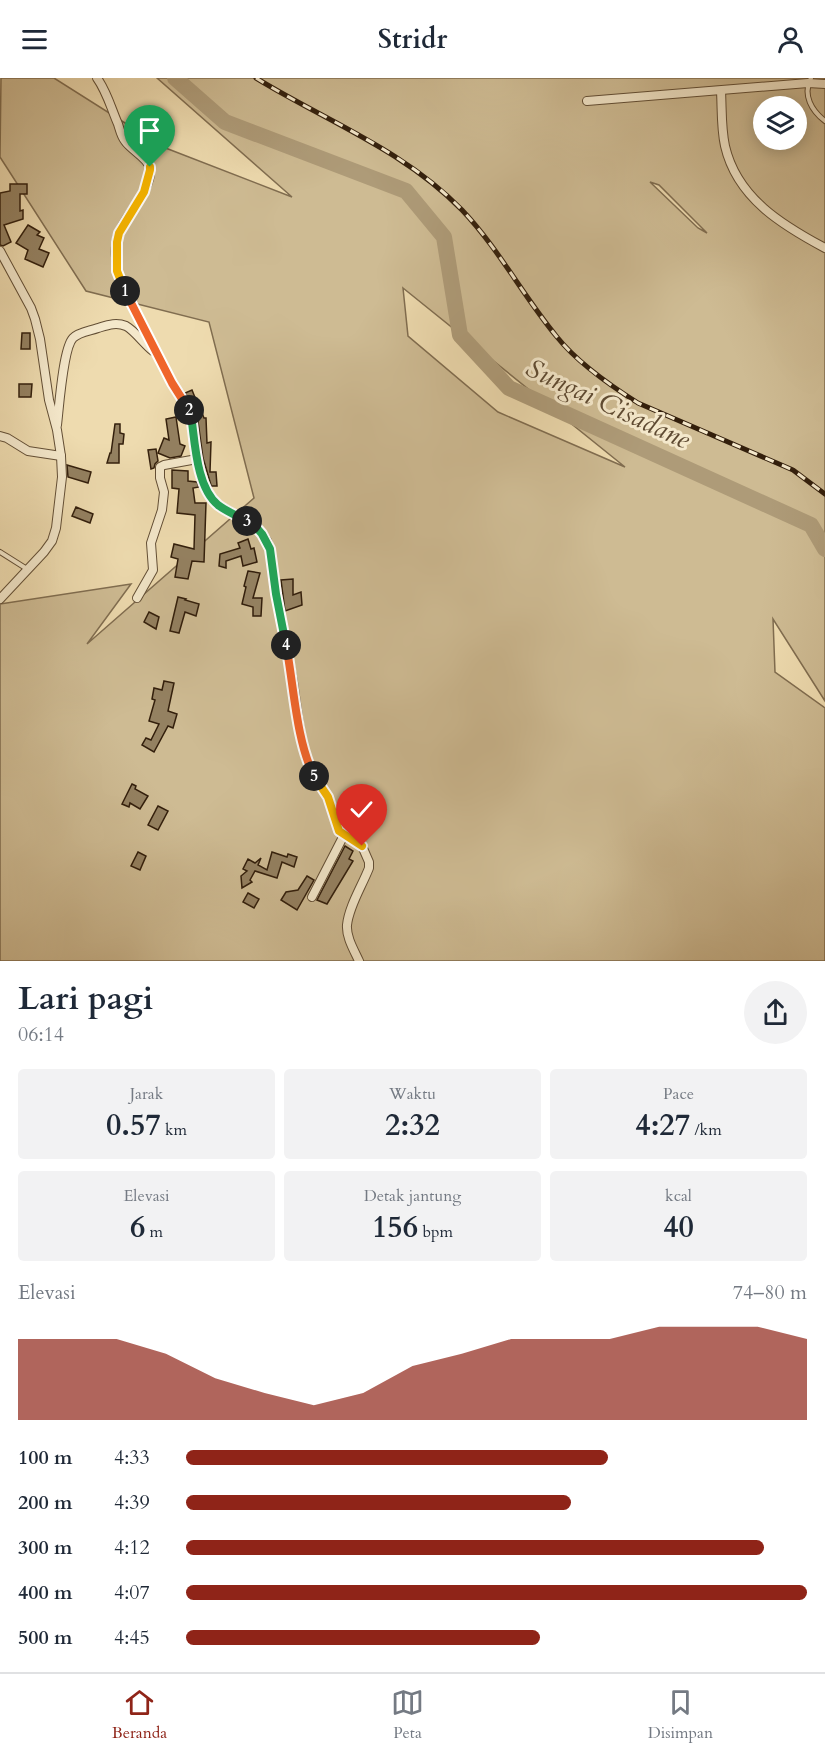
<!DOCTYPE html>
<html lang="id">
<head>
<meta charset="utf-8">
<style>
	:root { --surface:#fff; --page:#f2f2f3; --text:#1f2937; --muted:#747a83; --line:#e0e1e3; --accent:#8f2418 }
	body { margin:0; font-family:Cardo,serif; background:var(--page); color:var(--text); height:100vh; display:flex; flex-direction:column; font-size:22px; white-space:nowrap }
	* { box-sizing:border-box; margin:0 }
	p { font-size:20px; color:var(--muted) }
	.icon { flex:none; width:33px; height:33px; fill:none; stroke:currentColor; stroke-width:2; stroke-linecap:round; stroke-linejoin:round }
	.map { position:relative; height:883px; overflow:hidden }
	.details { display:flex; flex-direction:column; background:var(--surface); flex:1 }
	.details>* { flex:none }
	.fabs { position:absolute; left:753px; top:18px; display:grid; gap:12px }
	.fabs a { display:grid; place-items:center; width:54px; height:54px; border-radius:50%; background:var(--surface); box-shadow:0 3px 15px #0003; font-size:30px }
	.pin { position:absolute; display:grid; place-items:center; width:51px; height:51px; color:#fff; margin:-62px -26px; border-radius:50% 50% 50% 0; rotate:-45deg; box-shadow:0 0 6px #0007 }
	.pin .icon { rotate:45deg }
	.km { position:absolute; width:30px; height:30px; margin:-15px; border-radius:50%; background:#222; color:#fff; font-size:16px; line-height:30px; text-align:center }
	.round { display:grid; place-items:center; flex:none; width:63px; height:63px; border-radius:32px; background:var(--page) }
	.overview { display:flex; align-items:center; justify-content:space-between; height:102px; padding:0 18px }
	h1 { font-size:33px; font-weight:600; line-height:45px }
	.metrics { display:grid; grid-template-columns:repeat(3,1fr); gap:9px; height:102px; padding:6px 18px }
	.metrics div { display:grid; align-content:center; border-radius:6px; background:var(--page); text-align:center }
	.metrics b { font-size:30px; font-weight:600 }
	.metrics small { font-size:16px; font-weight:400 }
	.metrics p { font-size:16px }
	.chart { height:168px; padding:12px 18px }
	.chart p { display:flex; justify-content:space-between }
	.chart svg { width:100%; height:108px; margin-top:6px; fill:var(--accent); opacity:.7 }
	ul { padding:0 18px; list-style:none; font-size:20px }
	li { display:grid; grid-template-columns:96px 72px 1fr; align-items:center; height:45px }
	li i { height:15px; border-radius:8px; background:var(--accent) }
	header { display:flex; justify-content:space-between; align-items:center; height:78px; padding:0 18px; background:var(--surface); font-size:27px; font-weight:600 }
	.dock { display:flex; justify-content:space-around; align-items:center; height:84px; border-top:2px solid var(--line); background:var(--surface); font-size:16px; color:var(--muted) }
	.dock a { display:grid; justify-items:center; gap:3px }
	.dock .current { color:var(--accent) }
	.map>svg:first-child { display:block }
	.green { fill:#cebb93; stroke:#806d50; stroke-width:1.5; fill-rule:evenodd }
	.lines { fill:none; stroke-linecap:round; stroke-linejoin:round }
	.river { stroke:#ae9b78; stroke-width:16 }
	.building { fill:#948161; stroke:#331f0c; stroke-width:1.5 }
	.lane-casing { stroke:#624e35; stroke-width:6 }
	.street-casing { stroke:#624e35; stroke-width:10 }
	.lane { stroke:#f4e8cb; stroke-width:4 }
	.street { stroke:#f4e8cb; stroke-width:8 }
	.rail-casing { stroke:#331f0c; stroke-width:5 }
	.rail { stroke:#f4e8cb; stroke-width:3; stroke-dasharray:9; stroke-linecap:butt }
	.split-1-casing { stroke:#fff; stroke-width:12 }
	.split-2-casing { stroke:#fff; stroke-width:12 }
	.split-3-casing { stroke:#fff; stroke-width:12 }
	.split-4-casing { stroke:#fff; stroke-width:12 }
	.split-5-casing { stroke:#fff; stroke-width:12 }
	.split-6-casing { stroke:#fff; stroke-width:12 }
	.split-1 { stroke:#f5b400; stroke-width:8 }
	.split-2 { stroke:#f0652b; stroke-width:8 }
	.split-3 { stroke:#22a559; stroke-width:8 }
	.split-4 { stroke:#22a559; stroke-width:8 }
	.split-5 { stroke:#f0652b; stroke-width:8 }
	.split-6 { stroke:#f5b400; stroke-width:8 }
	.labels { text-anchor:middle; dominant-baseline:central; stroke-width:6; stroke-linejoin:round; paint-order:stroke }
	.water-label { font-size:27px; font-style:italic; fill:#5e4a32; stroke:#f4e8cb }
</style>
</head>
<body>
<header><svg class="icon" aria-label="menu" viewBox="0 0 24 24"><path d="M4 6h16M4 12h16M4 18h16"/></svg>Stridr<svg class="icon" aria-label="person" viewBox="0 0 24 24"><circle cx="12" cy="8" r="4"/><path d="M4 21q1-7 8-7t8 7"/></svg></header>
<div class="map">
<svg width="825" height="883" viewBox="0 0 825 883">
	<rect width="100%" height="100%" fill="#eedbaf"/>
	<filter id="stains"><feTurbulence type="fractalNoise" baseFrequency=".00333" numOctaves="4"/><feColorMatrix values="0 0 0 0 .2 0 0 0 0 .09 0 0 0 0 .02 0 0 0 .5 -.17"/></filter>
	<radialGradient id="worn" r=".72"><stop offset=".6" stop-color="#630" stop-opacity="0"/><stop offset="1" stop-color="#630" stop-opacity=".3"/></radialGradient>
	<!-- green -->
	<path class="green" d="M 1,0 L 54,0 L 163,69 L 292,119 L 157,0 L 825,0 L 825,623 L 773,541 L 775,594 L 825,630 L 825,883 L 0,883 L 0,526 L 131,506 L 87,566 L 254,420 L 209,244 L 86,213 L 0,79 ZM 764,28 L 796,28 L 796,62 L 764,62 ZM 650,104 L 659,107 L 707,155 L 698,150 ZM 403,210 L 625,389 L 498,334 L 408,258 Z"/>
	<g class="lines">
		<!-- river -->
		<path class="river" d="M 175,0 L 225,44 L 406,113 L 444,159 L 460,257 L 509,310 L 811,447 L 825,471"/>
	</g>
	<!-- building -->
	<g class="building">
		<path d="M 10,106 L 27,106 L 27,116 L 20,116 L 20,133 L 23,132 L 23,141 L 4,147 L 11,164 L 3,168 L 0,167 L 0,115 L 10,113 Z"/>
		<path d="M 28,147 L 40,154 L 37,157 L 44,160 L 39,171 L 49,175 L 43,189 L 25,181 L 28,172 L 16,165 Z"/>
		<path d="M 22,255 L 30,255 L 30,271 L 21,271 Z"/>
		<path d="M 19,306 L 32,306 L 31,319 L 19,319 Z"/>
		<path d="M 192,312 L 200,332 L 199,336 L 202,335 L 204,340 L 206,340 L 207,365 L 211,364 L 210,394 L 216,394 L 217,408 L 211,408 L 211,407 L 203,380 L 197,336 L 185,315 Z"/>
		<path d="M 176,339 L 180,366 L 185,368 L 181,378 L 170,380 L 158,375 L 164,360 L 169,362 L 166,341 Z"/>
		<path d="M 115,346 L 120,346 L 120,355 L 124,356 L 123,366 L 119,366 L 119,385 L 107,385 L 110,375 L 111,375 Z"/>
		<path d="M 156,371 L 158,383 L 155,386 L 154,390 L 151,391 L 148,372 Z"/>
		<path d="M 67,387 L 91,394 L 88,405 L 68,399 Z"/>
		<path d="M 172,392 L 188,393 L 188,403 L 197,404 L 199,409 L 193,410 L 195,425 L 206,425 L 204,484 L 192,483 L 188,501 L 175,499 L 178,481 L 171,479 L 174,466 L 194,471 L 195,437 L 177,435 L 179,411 L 172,410 Z"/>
		<path d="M 76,429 L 93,436 L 90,445 L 72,438 Z"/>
		<path d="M 248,461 L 251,471 L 254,470 L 257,484 L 243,488 L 241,478 L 226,483 L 226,490 L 219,488 L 220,476 L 240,470 L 238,465 Z"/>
		<path d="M 248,493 L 260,495 L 253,520 L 262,520 L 261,538 L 253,538 L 253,529 L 242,526 L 246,509 L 244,508 Z"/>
		<path d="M 293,501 L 293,517 L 301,514 L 302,527 L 285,533 L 281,502 Z"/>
		<path d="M 178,519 L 186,521 L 185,522 L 199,526 L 196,538 L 185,534 L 179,555 L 170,553 Z"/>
		<path d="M 149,534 L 159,539 L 156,551 L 144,544 Z"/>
		<path d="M 164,603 L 174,605 L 168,633 L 177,636 L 173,650 L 168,648 L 154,674 L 142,667 L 146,660 L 151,662 L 159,646 L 149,643 L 155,622 L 152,621 L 154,610 L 162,612 Z"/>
		<path d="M 132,706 L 136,708 L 135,711 L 148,718 L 140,731 L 130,725 L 129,729 L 122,726 Z"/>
		<path d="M 158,728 L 168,733 L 158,752 L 148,747 Z"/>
		<path d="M 345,768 L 353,773 L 349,781 L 353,783 L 327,826 L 317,822 Z"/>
		<path d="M 138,774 L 146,778 L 140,792 L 131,788 Z"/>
		<path d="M 272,774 L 287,779 L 288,776 L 297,779 L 294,789 L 282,784 L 277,800 L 255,793 L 250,802 L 252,804 L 242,810 L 241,798 L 247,793 L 243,791 L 248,781 L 255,785 L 261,780 L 258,787 L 267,792 Z"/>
		<path d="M 307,798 L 314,802 L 297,832 L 281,822 L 286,814 L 298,812 Z"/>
		<path d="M 248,815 L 259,821 L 254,830 L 243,824 Z"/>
	</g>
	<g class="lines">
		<!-- lane casing -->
		<g class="lane-casing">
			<g id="lane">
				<path d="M 811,0 C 802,17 812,33 825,43"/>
				<path d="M 0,474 L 27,491"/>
			</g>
		</g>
		<!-- street casing -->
		<g class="street-casing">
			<g id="street">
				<path d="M 97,0 C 107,14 111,30 118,46 C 120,52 121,58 125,63 C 131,72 148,80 150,90 C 153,111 124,138 118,157 C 114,170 116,189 120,203 L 172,305 L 191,337 L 197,381 L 205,409 L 209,417 L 218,427 L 257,449 L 267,463 L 270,471 L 276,516 L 293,604 L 300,653 L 306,680 L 317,702 L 328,719 L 339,753 L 362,768 L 369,784 L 369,790 C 362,808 349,828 347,847 C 346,859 354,872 359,883"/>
				<path d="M 721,13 C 722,31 721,50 725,68 C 737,120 782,147 825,170"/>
				<path d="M 587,23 L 808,5 L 825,6"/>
				<path d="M 0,173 L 31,230 L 35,241 L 40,261 L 49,322 L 57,352 L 61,378 L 62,399 L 56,450 L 52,463 L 44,474 L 0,521"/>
				<path d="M 57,347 C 59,331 63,270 73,260 C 79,254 90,253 98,250 C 108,247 116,244 126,248 C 134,252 145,267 153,273"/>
				<path d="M 0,358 L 7,360 L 28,373 L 61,378"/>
				<path d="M 137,520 L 153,492 L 151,465 L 162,432 L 164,414 L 160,400 L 160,389 L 164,387 L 197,381"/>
				<path d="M 312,819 L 344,757"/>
			</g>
		</g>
		<!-- lane -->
		<use href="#lane" class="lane"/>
		<!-- street -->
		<use href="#street" class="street"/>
		<!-- rail casing -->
		<g class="rail-casing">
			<path id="rail" d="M 256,0 C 326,43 404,72 462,132 C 499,171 523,218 557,259 C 577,284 611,308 638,325 L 793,392 L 825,416"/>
		</g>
		<!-- rail -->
		<use href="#rail" class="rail"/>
	</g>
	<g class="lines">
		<!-- split-1 casing -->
		<g class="split-1-casing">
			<path id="split-1" d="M 125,213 L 117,193 L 117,164 L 119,155 L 144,114 L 150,92 L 150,89"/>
		</g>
		<!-- split-2 casing -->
		<g class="split-2-casing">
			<path id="split-2" d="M 125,213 L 172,305 L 189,332"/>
		</g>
		<!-- split-3 casing -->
		<g class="split-3-casing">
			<path id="split-3" d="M 189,332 L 191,337 C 195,363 196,409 218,427 C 226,433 237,438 247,443"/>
		</g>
		<!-- split-4 casing -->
		<g class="split-4-casing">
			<path id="split-4" d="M 247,443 L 256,449 L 262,456 L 270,471 L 276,516 L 286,567"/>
		</g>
		<!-- split-5 casing -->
		<g class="split-5-casing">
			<path id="split-5" d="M 286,567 C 294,608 296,662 314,698"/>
		</g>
		<!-- split-6 casing -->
		<g class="split-6-casing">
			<path id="split-6" d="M 314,698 L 328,719 L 339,753 L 362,768"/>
		</g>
		<!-- split-1 -->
		<use href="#split-1" class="split-1"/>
		<!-- split-2 -->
		<use href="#split-2" class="split-2"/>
		<!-- split-3 -->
		<use href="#split-3" class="split-3"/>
		<!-- split-4 -->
		<use href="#split-4" class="split-4"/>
		<!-- split-5 -->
		<use href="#split-5" class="split-5"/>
		<!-- split-6 -->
		<use href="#split-6" class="split-6"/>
	</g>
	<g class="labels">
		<!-- water labels -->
		<g class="water-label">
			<text transform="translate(608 326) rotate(25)">Sungai Cisadane</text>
		</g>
	</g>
	<rect width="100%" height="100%" filter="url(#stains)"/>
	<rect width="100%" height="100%" fill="url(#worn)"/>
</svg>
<div class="fabs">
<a><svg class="icon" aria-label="layers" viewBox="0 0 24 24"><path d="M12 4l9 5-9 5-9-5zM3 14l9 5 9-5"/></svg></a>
</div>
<div class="pin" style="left:150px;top:89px;background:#1e9e55"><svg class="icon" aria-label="arrive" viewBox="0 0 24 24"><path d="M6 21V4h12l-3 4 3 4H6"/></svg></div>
<div class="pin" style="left:362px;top:768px;background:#d93025"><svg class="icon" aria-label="check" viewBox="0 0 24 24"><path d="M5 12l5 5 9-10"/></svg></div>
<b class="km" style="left:125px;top:213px">1</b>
<b class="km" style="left:189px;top:332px">2</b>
<b class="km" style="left:247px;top:443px">3</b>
<b class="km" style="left:286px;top:567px">4</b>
<b class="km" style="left:314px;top:698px">5</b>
</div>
<section class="details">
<div class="overview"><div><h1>Lari pagi</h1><p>06:14</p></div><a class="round"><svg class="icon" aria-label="share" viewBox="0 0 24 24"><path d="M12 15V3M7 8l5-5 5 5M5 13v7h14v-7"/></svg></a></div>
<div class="metrics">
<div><p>Jarak</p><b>0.57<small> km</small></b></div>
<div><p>Waktu</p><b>2:32</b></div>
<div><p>Pace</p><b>4:27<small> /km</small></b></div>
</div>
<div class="metrics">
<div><p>Elevasi</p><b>6<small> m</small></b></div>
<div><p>Detak jantung</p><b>156<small> bpm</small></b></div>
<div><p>kcal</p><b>40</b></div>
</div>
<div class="chart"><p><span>Elevasi</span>74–80 m</p>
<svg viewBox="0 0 160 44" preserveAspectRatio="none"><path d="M0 44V11L10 11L20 11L30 17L40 27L50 33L60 38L70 33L80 22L90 17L100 11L110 11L120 11L130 6L140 6L150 6L160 11V44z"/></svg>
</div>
<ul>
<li><b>100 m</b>4:33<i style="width:68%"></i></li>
<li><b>200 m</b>4:39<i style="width:62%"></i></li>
<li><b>300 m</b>4:12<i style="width:93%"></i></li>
<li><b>400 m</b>4:07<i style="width:100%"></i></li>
<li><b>500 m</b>4:45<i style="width:57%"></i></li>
</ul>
</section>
<nav class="dock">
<a class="current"><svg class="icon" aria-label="home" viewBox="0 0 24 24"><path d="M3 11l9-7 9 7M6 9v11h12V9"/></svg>Beranda</a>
<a><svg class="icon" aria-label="map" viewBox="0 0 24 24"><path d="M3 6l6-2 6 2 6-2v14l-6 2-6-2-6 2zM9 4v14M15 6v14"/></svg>Peta</a>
<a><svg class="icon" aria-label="saved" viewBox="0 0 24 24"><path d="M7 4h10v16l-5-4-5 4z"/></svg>Disimpan</a>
</nav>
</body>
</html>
